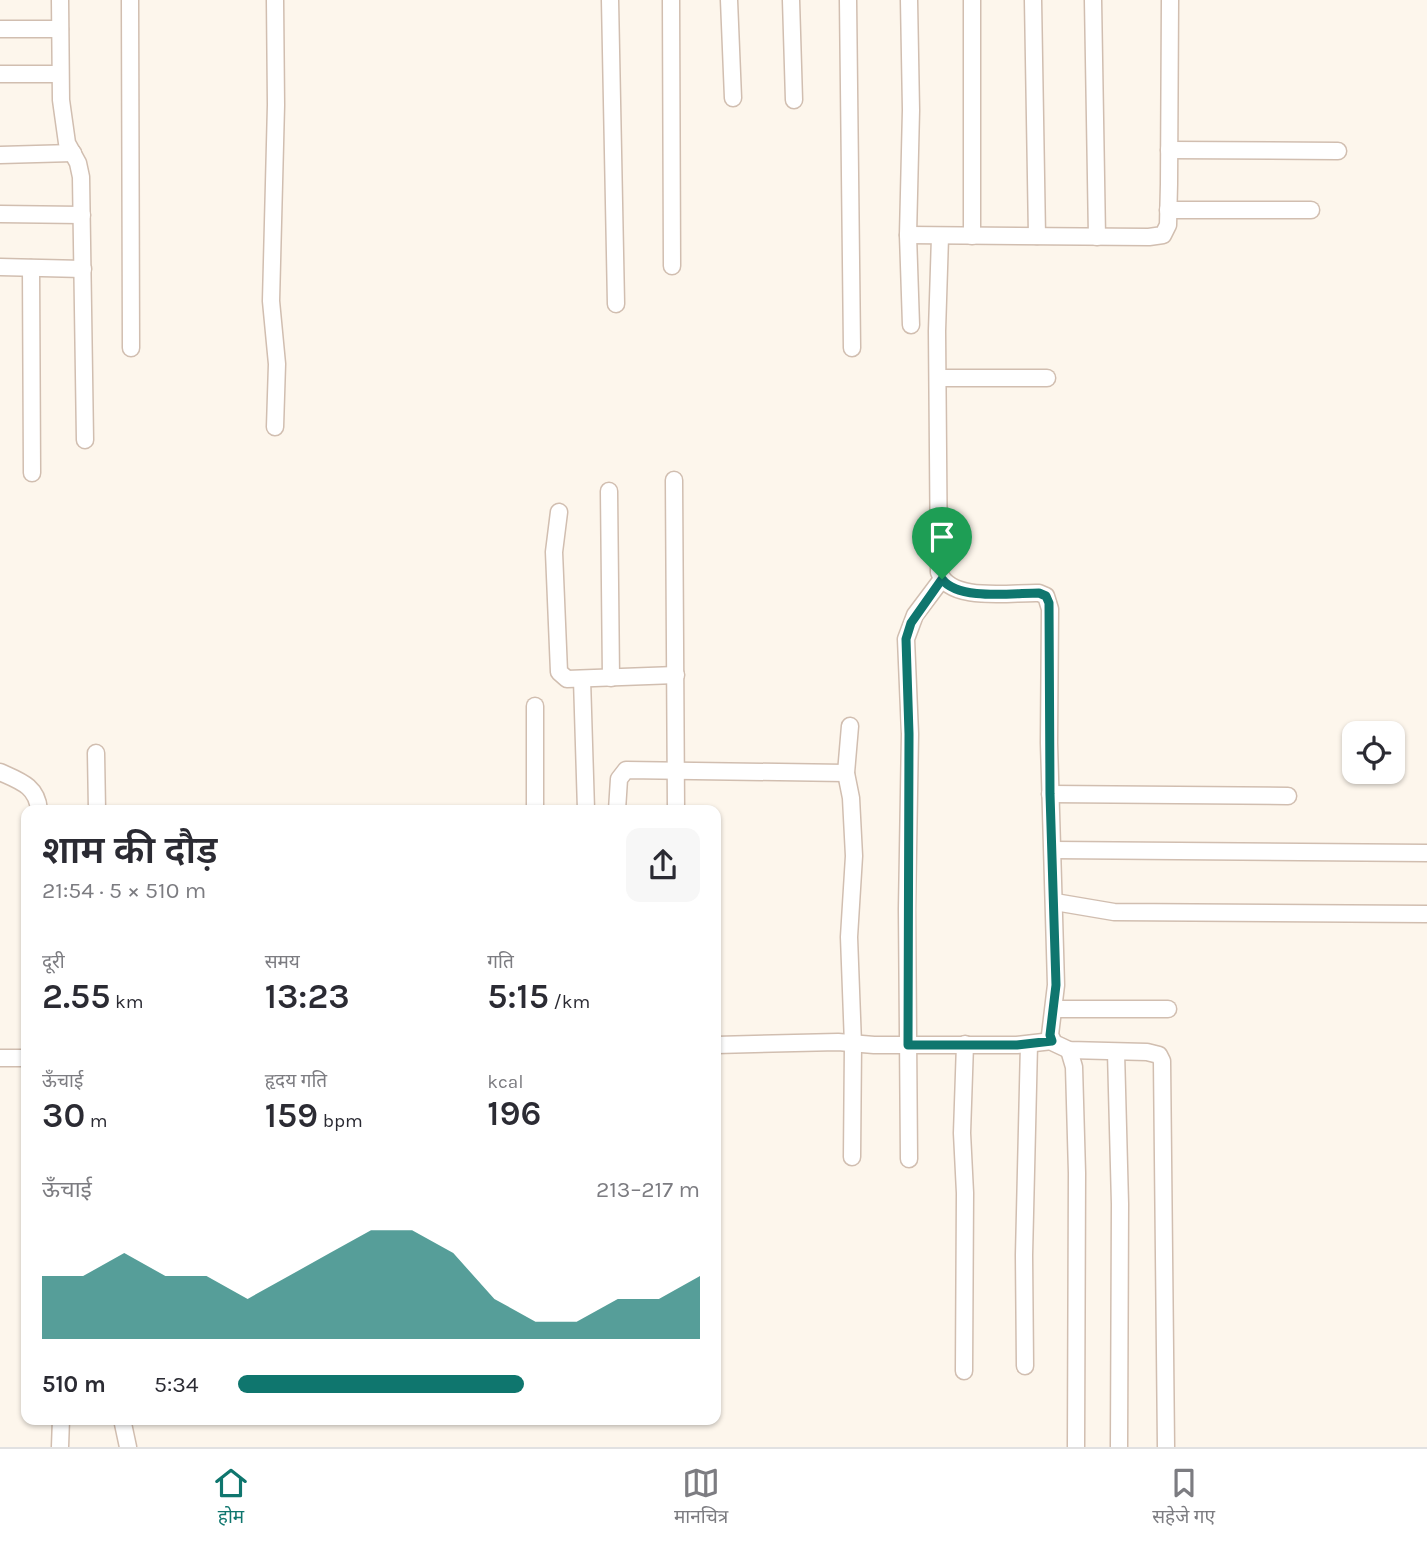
<!DOCTYPE html>
<html lang="hi">
<head>
<meta charset="utf-8">
<style>
	:root { --surface:#fff; --page:#f7f7f7; --text:#2b2b33; --muted:#7c7c81; --line:#e1e1e2; --accent:#0f766e }
	body { margin:0; font-family:Karla,"Noto Sans Devanagari",sans-serif; background:var(--page); color:var(--text); height:100vh; display:flex; flex-direction:column; font-size:26px; white-space:nowrap }
	* { box-sizing:border-box; margin:0 }
	p { font-size:23px; color:var(--muted) }
	.icon { flex:none; width:38px; height:38px; fill:none; stroke:currentColor; stroke-width:2; stroke-linecap:round; stroke-linejoin:round }
	.map { position:relative; flex:1; overflow:hidden }
	.drawer { position:absolute; left:21px; top:805px; width:700px; height:620px; display:flex; flex-direction:column; background:var(--surface); border-radius:14px; box-shadow:0 2px 5px #0004 }
	.drawer>* { flex:none }
	.buttons { position:absolute; left:1342px; top:721px; display:grid; gap:14px }
	.buttons a { display:grid; place-items:center; width:63px; height:63px; border-radius:14px; background:var(--surface); box-shadow:0 2px 5px #0004; font-size:35px }
	.pin { position:absolute; display:grid; place-items:center; width:60px; height:60px; color:#fff; margin:-72px -30px; border-radius:50% 50% 50% 0; rotate:-45deg; box-shadow:0 0 7px #0007 }
	.pin .icon { rotate:45deg }
	.round { display:grid; place-items:center; flex:none; width:74px; height:74px; border-radius:14px; background:var(--page) }
	.summary { display:flex; align-items:center; justify-content:space-between; height:119px; padding:0 21px }
	h1 { font-size:38px; font-weight:600; line-height:52px }
	.metrics { display:grid; grid-template-columns:repeat(3,1fr); gap:10px; height:119px; padding:7px 21px }
	.metrics div { display:grid; align-content:center }
	.metrics b { font-size:35px; font-weight:600 }
	.metrics small { font-size:19px; font-weight:400 }
	.metrics p { font-size:19px }
	.chart { height:196px; padding:14px 21px }
	.chart p { display:flex; justify-content:space-between }
	.chart svg { width:100%; height:126px; margin-top:7px; fill:var(--accent); opacity:.7 }
	ul { padding:0 21px; list-style:none; font-size:23px }
	li { display:grid; grid-template-columns:112px 84px 1fr; align-items:center; height:52px }
	li i { height:18px; border-radius:9px; background:var(--accent) }
	.tab-bar { display:flex; justify-content:space-around; align-items:center; height:98px; border-top:2px solid var(--line); background:var(--surface); font-size:19px; color:var(--muted) }
	.tab-bar a { display:grid; justify-items:center; gap:4px }
	.tab-bar .current { color:var(--accent) }
	.map>svg:first-child { display:block }
	.lines { fill:none; stroke-linecap:round; stroke-linejoin:round }
	.minor-casing { stroke:#d1beb0; stroke-width:19 }
	.minor { stroke:#fff; stroke-width:16 }
	.route-casing { stroke:#fff; stroke-width:14 }
	.route { stroke:#0f766e; stroke-width:9 }
</style>
</head>
<body>
<div class="map">
<svg width="1427" height="1447" viewBox="0 0 1427 1447">
	<rect width="100%" height="100%" fill="#fdf6ec"/>
	<g class="lines">
		<!-- minor casing -->
		<g class="minor-casing">
			<g id="minor">
				<path d="M 60,0 L 61,100 L 67,143 L 78,163 L 81,177 L 85,440"/>
				<path d="M 130,0 L 131,348"/>
				<path d="M 275,0 L 276,105 L 271,301 L 277,364 L 275,427"/>
				<path d="M 610,0 L 616,304"/>
				<path d="M 671,0 L 672,266"/>
				<path d="M 729,0 L 733,98"/>
				<path d="M 791,0 L 794,100"/>
				<path d="M 848,0 L 852,348"/>
				<path d="M 909,0 L 911,110 L 908,235 L 911,325"/>
				<path d="M 1033,0 L 1037,236"/>
				<path d="M 1093,0 L 1097,237"/>
				<path d="M 0,29 L 60,29"/>
				<path d="M 0,74 L 59,74"/>
				<path d="M 1169,150 L 1338,151"/>
				<path d="M 0,155 L 73,153"/>
				<path d="M 1168,210 L 1311,210"/>
				<path d="M 0,214 L 82,215"/>
				<path d="M 908,235 L 1149,237 L 1163,235 L 1168,225 L 1169,184 L 1170,0"/>
				<path d="M 972,236 L 972,0"/>
				<path d="M 940,237 L 937,331 L 939,572 C 950,603 1011,592 1039,593 L 1046,596 L 1050,609 L 1049,743 L 1056,985 L 1050,1035 L 1054,1043 L 1069,1050 L 1147,1052 L 1159,1055 L 1162,1061 L 1166,1447"/>
				<path d="M 0,267 L 83,269"/>
				<path d="M 31,268 L 32,473"/>
				<path d="M 938,378 L 1047,378"/>
				<path d="M 674,480 L 676,810"/>
				<path d="M 609,491 L 611,678"/>
				<path d="M 559,512 L 554,552 L 559,672 L 567,679 L 676,675"/>
				<path d="M 582,679 L 586,810"/>
				<path d="M 535,706 L 535,810"/>
				<path d="M 850,726 L 846,773 L 851,798 L 854,856 L 849,937 L 853,1044 L 852,1157"/>
				<path d="M 96,753 L 97,810"/>
				<path d="M 0,772 C 20,781 37,786 39,810"/>
				<path d="M 1050,794 L 1288,796"/>
				<path d="M 617,810 L 619,779 L 626,770 L 846,773"/>
				<path d="M 1053,850 L 1427,853"/>
				<path d="M 1055,902 L 1114,912 L 1427,914"/>
				<path d="M 1055,1009 L 1168,1009"/>
				<path d="M 716,1045 L 838,1042 L 874,1045 L 1017,1045 L 1052,1041"/>
				<path d="M 1069,1050 L 1074,1067 L 1077,1173 L 1076,1447"/>
				<path d="M 1116,1052 L 1120,1204 L 1119,1447"/>
				<path d="M 0,1058 L 26,1058"/>
				<path d="M 909,1159 L 907,909 L 910,734 L 906,639 L 915,615 L 942,579"/>
				<path d="M 1025,1366 L 1024,1255 L 1029,1044"/>
				<path d="M 964,1371 L 965,1193 L 962,1133 L 965,1044"/>
				<path d="M 122,1419 L 128,1447"/>
				<path d="M 60,1447 L 61,1419"/>
			</g>
		</g>
		<!-- minor -->
		<use href="#minor" class="minor"/>
	</g>
	<g class="lines">
		<!-- route casing -->
		<g class="route-casing">
			<path id="route" d="M 942,579 C 958,601 1014,593 1039,593 L 1046,596 L 1049,603 L 1050,794 L 1056,985 L 1050,1035 L 1052,1041 L 1017,1045 L 908,1045 L 909,734 L 906,639 L 911,623 Z"/>
		</g>
		<!-- route -->
		<use href="#route" class="route"/>
	</g>
</svg>
<div class="buttons">
<a><svg class="icon" aria-label="locate" viewBox="0 0 24 24"><circle cx="12" cy="12" r="6"/><path d="M12 2v4M12 18v4M2 12h4M18 12h4"/></svg></a>
</div>
<div class="pin" style="left:942px;top:579px;background:#1e9e55"><svg class="icon" aria-label="arrive" viewBox="0 0 24 24"><path d="M6 21V4h12l-3 4 3 4H6"/></svg></div>
<section class="drawer">
<div class="summary"><div><h1>शाम की दौड़</h1><p>21:54 · 5 × 510 m</p></div><a class="round"><svg class="icon" aria-label="share" viewBox="0 0 24 24"><path d="M12 15V3M7 8l5-5 5 5M5 13v7h14v-7"/></svg></a></div>
<div class="metrics">
<div><p>दूरी</p><b>2.55<small> km</small></b></div>
<div><p>समय</p><b>13:23</b></div>
<div><p>गति</p><b>5:15<small> /km</small></b></div>
</div>
<div class="metrics">
<div><p>ऊँचाई</p><b>30<small> m</small></b></div>
<div><p>हृदय गति</p><b>159<small> bpm</small></b></div>
<div><p>kcal</p><b>196</b></div>
</div>
<div class="chart"><p><span>ऊँचाई</span>213–217 m</p>
<svg viewBox="0 0 160 44" preserveAspectRatio="none"><path d="M0 44V22L10 22L20 14L30 22L40 22L50 30L60 22L70 14L80 6L90 6L100 14L110 30L120 38L130 38L140 30L150 30L160 22V44z"/></svg>
</div>
<ul>
<li><b>510 m</b>5:34<i style="width:62%"></i></li>
</ul>
</section>
</div>
<nav class="tab-bar">
<a class="current"><svg class="icon" aria-label="home" viewBox="0 0 24 24"><path d="M3 11l9-7 9 7M6 9v11h12V9"/></svg>होम</a>
<a><svg class="icon" aria-label="map" viewBox="0 0 24 24"><path d="M3 6l6-2 6 2 6-2v14l-6 2-6-2-6 2zM9 4v14M15 6v14"/></svg>मानचित्र</a>
<a><svg class="icon" aria-label="saved" viewBox="0 0 24 24"><path d="M7 4h10v16l-5-4-5 4z"/></svg>सहेजे गए</a>
</nav>
</body>
</html>
